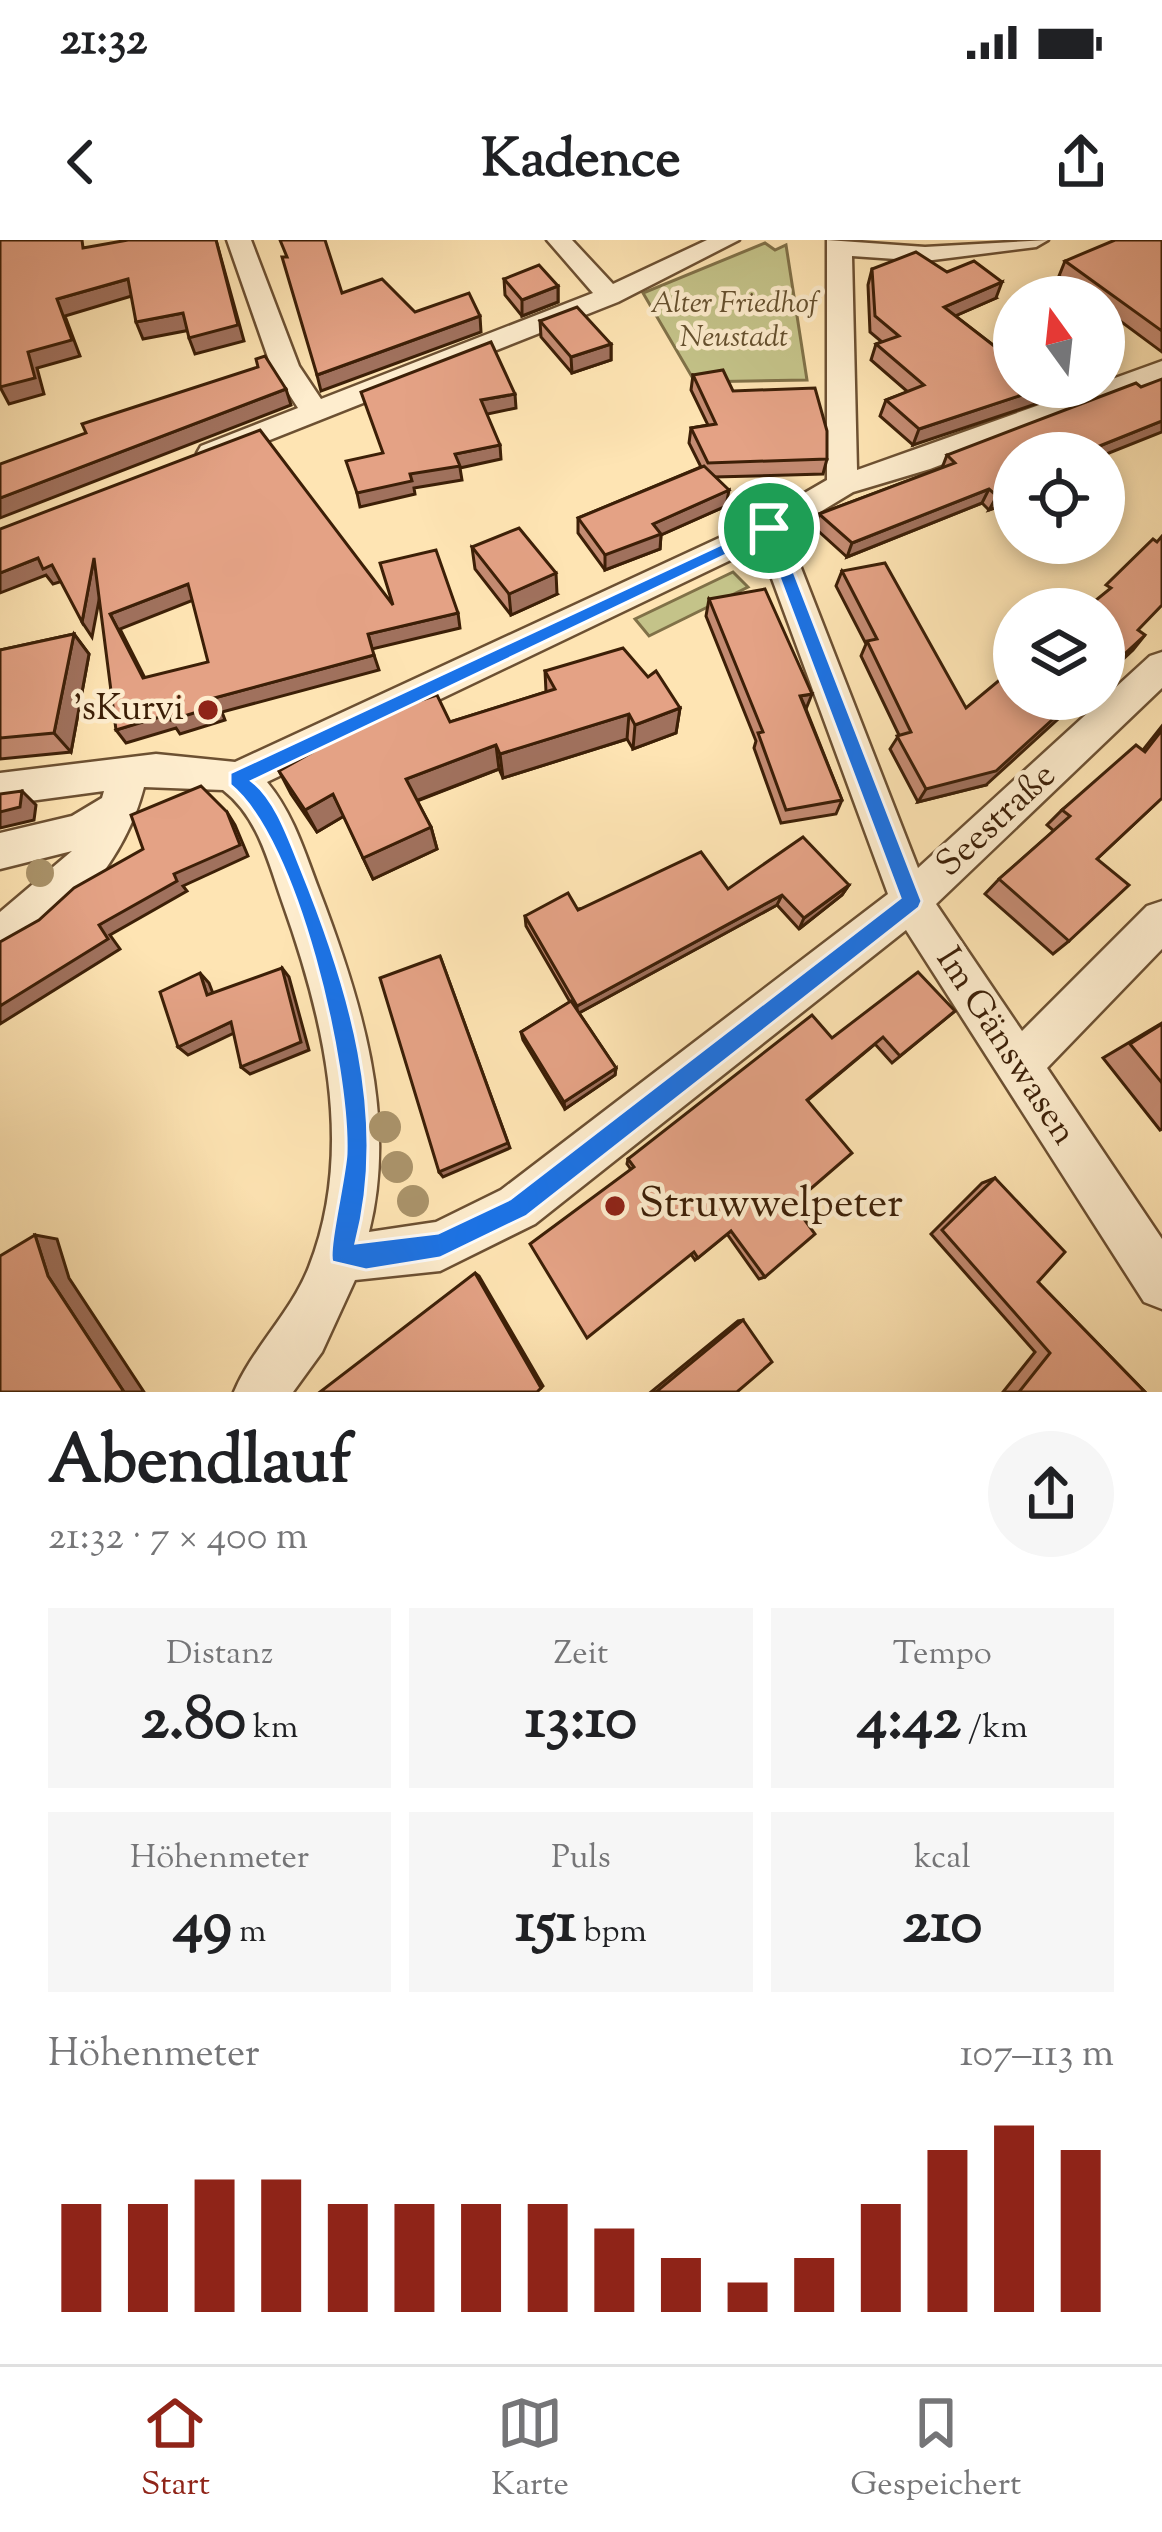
<!DOCTYPE html>
<html lang="de">
<head>
<meta charset="utf-8">
<style>
	:root { --surface:#fff; --page:#f6f6f6; --text:#202124; --muted:#757577; --line:#e0e0e0; --accent:#8f2418 }
	body { margin:0; font-family:"Sorts Mill Goudy",serif; background:var(--page); color:var(--text); height:100vh; display:flex; flex-direction:column; font-size:45px; white-space:nowrap }
	* { box-sizing:border-box; margin:0 }
	p { font-size:39px; color:var(--muted) }
	.icon { flex:none; width:66px; height:66px; fill:none; stroke:currentColor; stroke-width:2; stroke-linecap:round; stroke-linejoin:round }
	.map { position:relative; height:1152px; overflow:hidden }
	.drawer { display:flex; flex-direction:column; background:var(--surface); flex:1 }
	.drawer>* { flex:none }
	.needle { width:78px; rotate:345deg }
	.buttons { position:absolute; left:993px; top:36px; display:grid; gap:24px }
	.buttons a { display:grid; place-items:center; width:132px; height:132px; border-radius:50%; background:var(--surface); box-shadow:0 6px 18px #0003; font-size:60px }
	.pin { position:absolute; display:grid; place-items:center; width:102px; height:102px; color:#fff; margin:-51px; border:6px solid #fff; border-radius:50%; box-shadow:0 3px 12px #0007 }
	.round { display:grid; place-items:center; flex:none; width:126px; height:126px; border-radius:63px; background:var(--page) }
	.overview { display:flex; align-items:center; justify-content:space-between; height:204px; padding:0 48px }
	h1 { font-size:66px; font-weight:700; line-height:90px }
	.stats { display:grid; grid-template-columns:repeat(3,1fr); gap:18px; height:204px; padding:12px 48px }
	.stats div { display:grid; align-content:center; border-radius:0px; background:var(--page); text-align:center }
	.stats b { font-size:60px; font-weight:700 }
	.stats small { font-size:33px; font-weight:400 }
	.stats p { font-size:33px }
	.chart { height:336px; padding:24px 48px }
	.chart p { display:flex; justify-content:space-between }
	.chart svg { width:100%; height:216px; margin-top:12px; stroke:var(--accent); stroke-width:6 }
	.status { display:flex; justify-content:space-between; align-items:center; height:84px; padding:0 60px; background:var(--surface); direction:ltr }
	.status svg { height:33px; fill:currentColor }
	header { display:flex; justify-content:space-between; align-items:center; height:156px; padding:0 48px; background:var(--surface); font-size:54px; font-weight:700 }
	.dock { display:flex; justify-content:space-around; align-items:center; height:168px; border-top:3px solid var(--line); background:var(--surface); font-size:33px; color:var(--muted) }
	.dock a { display:grid; justify-items:center; gap:6px }
	.dock .selected { color:var(--accent) }
	.map>svg:first-child { display:block }
	.green { fill:#c4c389; stroke:#807148; stroke-width:3 }
	.lines { fill:none; stroke-linecap:round; stroke-linejoin:round }
	.minor-casing { stroke:#6c5032; stroke-width:5 }
	.minor { fill:#feedce; fill-rule:evenodd }
	.tree { fill:#aa936a }
	.wall { fill:#c48b72; stroke:#3c1f07; stroke-width:3 }
	.shaded-wall { fill:#a0715d; stroke:#3c1f07; stroke-width:3 }
	.building { fill:#e4a285; stroke:#3c1f07; stroke-width:3; fill-rule:evenodd }
	.route { fill:#1a73e8; stroke:#fff; stroke-width:3; fill-rule:evenodd }
	.poi-dot { fill:#8f2418; stroke:#feedce; stroke-width:4.5 }
	.labels { text-anchor:middle; dominant-baseline:central; stroke-width:9; stroke-linejoin:round; paint-order:stroke }
	.far-park-label { font-size:30px; font-style:italic; fill:#65502e; stroke:#feedce }
	.poi-label { font-size:36px; fill:#3c1f07; stroke:#feedce; text-anchor:end }
	.street-label { font-size:36px; fill:#3c1f07; stroke:#feedce }
	.near-poi-label { font-size:42px; fill:#3c1f07; stroke:#feedce; text-anchor:start }
</style>
</head>
<body>
<div class="status"><b>21:32</b><svg viewBox="0 0 49 12"><path d="M0 12V9h3v3zM5 12V6h3v6zM10 12V3h3v9zM15 12V0h3v12zM26 1h20v11H26zM47 4h2v5h-2z"/></svg></div>
<header><svg class="icon" aria-label="back" viewBox="0 0 24 24"><path d="M15 5l-7 7 7 7"/></svg>Kadence<svg class="icon" aria-label="share" viewBox="0 0 24 24"><path d="M12 15V3M7 8l5-5 5 5M5 13v7h14v-7"/></svg></header>
<div class="map">
<svg width="1162" height="1152" viewBox="0 0 1162 1152">
	<rect width="100%" height="100%" fill="#fee4b3"/>
	<filter id="stains"><feTurbulence type="fractalNoise" baseFrequency=".00167" numOctaves="4"/><feColorMatrix values="0 0 0 0 .2 0 0 0 0 .09 0 0 0 0 .02 0 0 0 .5 -.17"/></filter>
	<radialGradient id="worn" r=".72"><stop offset=".6" stop-color="#630" stop-opacity="0"/><stop offset="1" stop-color="#630" stop-opacity=".3"/></radialGradient>
	<!-- green -->
	<g class="green">
		<path d="M 765,3 L 775,10 L 786,5 L 807,140 L 695,142 L 643,53 Z"/>
		<path d="M 733,332 L 748,347 L 649,396 L 635,379 Z"/>
	</g>
	<g class="lines">
		<!-- minor casing -->
		<g class="minor-casing">
			<g id="minor">
				<path d="M 227,0 L 251,0 L 299,126 L 321,159 L 593,53 L 547,0 L 572,0 L 613,44 L 707,0 L 739,0 L 618,62 L 212,223 L 197,213 L 201,206 L 298,168 L 271,126 Z"/>
				<path d="M 827,0 L 925,7 L 1048,0 L 1036,7 L 925,21 L 852,16 L 857,230 L 1090,147 L 1104,147 L 1104,142 L 1162,121 L 1162,140 L 930,229 L 853,252 L 787,292 L 918,628 L 1150,416 L 1162,412 L 1162,448 L 936,664 L 1022,791 L 1147,666 L 1162,661 L 1162,709 L 1047,828 L 1162,999 L 1162,1069 L 1144,1062 L 906,690 L 535,984 L 440,1031 L 355,1040 L 322,1112 L 293,1152 L 234,1152 C 253,1107 291,1073 309,1027 C 356,908 323,776 282,661 C 268,621 258,577 223,550 L 144,547 C 126,617 71,687 0,715 L 0,672 L 72,611 L 0,629 L 0,593 L 72,576 L 102,558 L 104,551 L 0,565 L 0,533 L 156,514 L 235,522 L 758,280 L 827,240 ZM 760,306 L 888,654 L 501,950 L 436,982 L 369,992 C 398,877 360,757 319,650 C 305,613 293,573 267,542 Z"/>
			</g>
		</g>
		<!-- minor -->
		<use href="#minor" class="minor"/>
	</g>
	<!-- trees -->
	<g class="tree">
		<circle cx="40" cy="633" r="14"/>
		<circle cx="385" cy="887" r="16"/>
		<circle cx="397" cy="927" r="16"/>
		<circle cx="413" cy="961" r="16"/>
	</g>
	<!-- wall -->
	<g class="wall">
		<path d="M 1162,0 L 1162,112 L 1104,69 L 1104,57 L 1087,57 L 1059,36 L 1065,21 Z"/>
		<path d="M 872,29 L 947,32 L 996,58 L 955,76 L 1002,112 L 913,205 L 880,176 L 886,160 L 908,152 L 871,120 L 876,104 L 882,102 L 870,92 L 868,45 Z"/>
		<path d="M 504,39 L 558,46 L 558,62 L 522,76 L 505,55 Z"/>
		<path d="M 540,81 L 611,104 L 611,120 L 572,133 L 541,97 Z"/>
		<path d="M 693,135 L 733,151 L 827,219 L 823,234 L 715,237 L 726,266 L 661,295 L 660,309 L 605,330 L 578,293 L 578,278 L 701,227 L 689,203 L 691,188 L 708,185 L 691,150 Z"/>
		<path d="M 1014,213 L 1014,261 L 989,270 L 982,263 L 847,317 L 815,288 L 819,274 L 942,228 L 947,215 Z"/>
		<path d="M 472,307 L 557,354 L 511,375 L 475,329 Z"/>
		<path d="M 842,331 L 986,545 L 918,562 L 890,509 L 899,495 L 861,416 L 866,404 L 836,346 Z"/>
		<path d="M 709,359 L 806,469 L 842,560 L 836,574 L 781,583 L 754,508 L 756,501 L 706,376 Z"/>
		<path d="M 74,394 L 89,414 L 71,512 L 0,519 L 0,410 Z"/>
		<path d="M 545,431 L 648,437 L 680,468 L 676,493 L 633,509 L 627,499 L 503,538 L 499,529 L 417,561 L 431,587 L 437,609 L 373,639 L 344,576 L 317,592 L 291,554 L 279,531 L 450,482 L 546,452 Z"/>
		<path d="M 1162,486 L 1162,558 L 1097,619 L 1069,701 L 1053,714 L 985,654 L 999,639 L 1054,591 L 1047,585 L 1062,570 L 1143,510 Z"/>
		<path d="M 849,645 L 842,655 L 799,689 L 777,665 L 579,773 L 616,828 L 615,835 L 565,869 L 523,800 L 521,792 L 570,762 L 526,686 L 525,676 L 728,649 Z"/>
		<path d="M 955,771 L 892,823 L 875,804 L 808,860 L 793,964 L 765,1037 L 759,1039 L 727,994 L 695,1020 L 627,924 L 628,919 L 832,798 Z"/>
		<path d="M 1162,783 L 1162,889 L 1160,890 L 1103,818 Z"/>
		<path d="M 995,938 L 1038,1042 L 1145,1152 L 1003,1152 L 1035,1112 L 931,994 L 982,943 Z"/>
		<path d="M 743,1080 L 737,1152 L 651,1152 L 738,1081 Z"/>
	</g>
	<!-- shaded-wall -->
	<g class="shaded-wall">
		<path d="M 216,0 L 244,101 L 195,114 L 189,98 Z"/>
		<path d="M 128,39 L 135,55 L 65,76 L 80,116 L 37,128 L 44,154 L 9,164 L 0,147 L 28,112 L 57,59 Z"/>
		<path d="M 1002,42 L 996,58 L 939,83 L 944,67 Z"/>
		<path d="M 558,46 L 558,62 L 522,76 L 522,60 Z"/>
		<path d="M 183,73 L 190,90 L 143,99 L 136,82 Z"/>
		<path d="M 480,76 L 481,92 L 321,151 L 317,135 Z"/>
		<path d="M 611,104 L 611,120 L 572,133 L 571,117 Z"/>
		<path d="M 1046,147 L 1086,147 L 913,205 L 919,189 Z"/>
		<path d="M 286,149 L 291,165 L 0,278 L 0,258 Z"/>
		<path d="M 515,154 L 516,168 L 483,175 L 481,160 Z"/>
		<path d="M 1162,181 L 1162,192 L 1104,215 L 1104,213 L 1082,213 Z"/>
		<path d="M 500,205 L 501,219 L 460,228 L 462,240 L 414,248 L 415,254 L 360,267 L 357,253 L 455,214 Z"/>
		<path d="M 989,249 L 982,263 L 847,317 L 852,303 Z"/>
		<path d="M 1014,249 L 1014,261 L 989,270 L 997,256 Z"/>
		<path d="M 729,250 L 726,266 L 661,295 L 660,309 L 605,330 L 605,315 L 653,284 Z"/>
		<path d="M 38,318 L 52,325 L 63,341 L 53,344 L 46,335 L 0,353 L 0,333 Z"/>
		<path d="M 94,318 L 104,334 L 92,397 L 82,382 Z"/>
		<path d="M 556,333 L 557,354 L 511,375 L 509,354 Z"/>
		<path d="M 188,344 L 196,359 L 120,389 L 152,452 L 143,438 L 110,374 Z"/>
		<path d="M 458,373 L 460,388 L 372,409 L 368,394 Z"/>
		<path d="M 74,394 L 89,414 L 71,512 L 54,493 Z"/>
		<path d="M 1145,395 L 1133,410 L 1104,437 L 1104,433 Z"/>
		<path d="M 374,415 L 379,430 L 222,472 L 225,480 L 180,494 L 176,488 L 126,503 L 116,490 L 214,458 Z"/>
		<path d="M 812,454 L 806,469 L 800,456 Z"/>
		<path d="M 1075,459 L 1080,459 L 986,545 L 918,562 L 926,549 Z"/>
		<path d="M 680,468 L 676,493 L 633,509 L 635,485 Z"/>
		<path d="M 629,474 L 627,499 L 503,538 L 500,514 Z"/>
		<path d="M 496,505 L 499,529 L 413,562 L 406,539 Z"/>
		<path d="M 22,551 L 36,565 L 34,580 L 0,588 L 0,572 Z"/>
		<path d="M 333,554 L 344,576 L 317,592 L 305,570 Z"/>
		<path d="M 227,572 L 235,585 L 248,616 L 183,646 L 187,651 L 110,695 L 120,709 L 0,784 L 0,766 L 99,685 L 174,634 Z"/>
		<path d="M 431,587 L 437,609 L 373,639 L 363,618 Z"/>
		<path d="M 849,645 L 842,655 L 799,689 L 804,678 Z"/>
		<path d="M 782,655 L 777,665 L 577,774 L 577,766 Z"/>
		<path d="M 440,716 L 510,908 L 443,937 L 439,932 Z"/>
		<path d="M 282,728 L 289,737 L 309,810 L 250,834 L 241,827 Z"/>
		<path d="M 200,733 L 209,743 L 217,764 L 207,755 Z"/>
		<path d="M 231,782 L 240,790 L 188,815 L 178,807 Z"/>
		<path d="M 616,828 L 615,835 L 565,869 L 564,862 Z"/>
		<path d="M 35,995 L 57,999 L 69,1038 L 144,1152 L 124,1152 L 48,1036 Z"/>
		<path d="M 475,1033 L 479,1036 L 543,1146 L 541,1148 Z"/>
	</g>
	<!-- building -->
	<g class="building">
		<path d="M 0,0 L 82,0 L 83,8 L 128,0 L 216,0 L 238,85 L 189,98 L 183,73 L 136,82 L 128,39 L 57,59 L 72,100 L 28,112 L 35,138 L 0,147 Z"/>
		<path d="M 280,0 L 325,0 L 342,53 L 382,39 L 415,72 L 469,53 L 480,76 L 317,135 L 282,17 L 287,17 Z"/>
		<path d="M 1115,0 L 1162,0 L 1162,91 L 1065,21 Z"/>
		<path d="M 916,12 L 947,32 L 974,21 L 1002,42 L 944,67 L 1002,112 L 1014,108 L 1014,147 L 1046,147 L 919,189 L 886,160 L 924,145 L 876,104 L 899,96 L 875,76 L 872,29 Z"/>
		<path d="M 539,25 L 558,46 L 522,60 L 504,39 Z"/>
		<path d="M 577,67 L 611,104 L 571,117 L 540,81 Z"/>
		<path d="M 491,102 L 515,154 L 481,160 L 500,205 L 455,214 L 460,226 L 410,234 L 412,241 L 357,253 L 346,221 L 383,213 L 361,152 Z"/>
		<path d="M 265,116 L 286,149 L 0,258 L 0,224 L 86,193 L 82,184 L 258,127 L 256,119 Z"/>
		<path d="M 723,130 L 733,151 L 815,148 L 827,191 L 827,219 L 708,223 L 691,188 L 716,184 L 693,135 Z"/>
		<path d="M 1162,139 L 1162,181 L 1082,213 L 1014,213 L 1014,249 L 997,256 L 989,249 L 852,303 L 819,274 L 955,223 L 947,215 L 1136,143 L 1141,147 Z"/>
		<path d="M 260,190 L 393,365 L 380,323 L 436,310 L 458,373 L 368,394 L 374,415 L 214,458 L 217,466 L 171,480 L 170,474 L 116,490 L 94,318 L 82,382 L 52,325 L 43,329 L 38,318 L 0,333 L 0,289 ZM 188,344 L 208,422 L 143,438 L 110,374 Z"/>
		<path d="M 704,226 L 729,250 L 653,284 L 661,294 L 605,315 L 578,278 Z"/>
		<path d="M 519,288 L 556,333 L 509,354 L 472,307 Z"/>
		<path d="M 1162,296 L 1162,365 L 1138,390 L 1145,395 L 1104,433 L 1104,369 L 1085,369 L 1111,348 L 1106,345 L 1153,299 L 1157,302 Z"/>
		<path d="M 885,323 L 966,468 L 1014,428 L 1014,459 L 1075,459 L 996,531 L 926,549 L 897,496 L 911,492 L 867,401 L 877,399 L 842,331 Z"/>
		<path d="M 765,349 L 812,454 L 800,456 L 842,560 L 786,570 L 758,493 L 763,492 L 709,359 Z"/>
		<path d="M 74,394 L 54,493 L 0,498 L 0,410 Z"/>
		<path d="M 623,408 L 648,437 L 656,431 L 680,468 L 635,485 L 629,474 L 500,514 L 496,505 L 406,539 L 431,587 L 363,618 L 333,554 L 305,570 L 279,531 L 382,473 L 437,455 L 450,482 L 555,449 L 545,431 Z"/>
		<path d="M 1162,490 L 1162,558 L 1097,619 L 1129,645 L 1069,701 L 999,639 L 1070,576 L 1062,570 L 1136,505 L 1145,512 Z"/>
		<path d="M 201,546 L 227,572 L 240,605 L 174,634 L 177,641 L 99,685 L 108,699 L 0,766 L 0,702 L 39,680 L 74,648 L 143,609 L 131,575 Z"/>
		<path d="M 22,551 L 20,567 L 0,572 L 0,554 Z"/>
		<path d="M 803,597 L 849,645 L 804,678 L 782,655 L 577,766 L 525,676 L 568,653 L 578,670 L 701,612 L 728,649 Z"/>
		<path d="M 440,716 L 508,903 L 439,932 L 380,738 Z"/>
		<path d="M 282,728 L 301,802 L 241,827 L 231,782 L 178,807 L 160,752 L 200,733 L 207,755 Z"/>
		<path d="M 918,732 L 955,771 L 900,816 L 883,797 L 807,860 L 852,913 L 793,964 L 815,994 L 765,1037 L 731,991 L 698,1018 L 694,1012 L 587,1098 L 530,1004 L 634,927 L 628,919 L 812,775 L 832,798 Z"/>
		<path d="M 571,761 L 616,828 L 564,862 L 521,792 Z"/>
		<path d="M 1162,784 L 1162,843 L 1130,804 Z"/>
		<path d="M 995,938 L 1065,1012 L 1038,1042 L 1145,1152 L 1019,1152 L 1050,1113 L 942,990 Z"/>
		<path d="M 35,995 L 48,1036 L 124,1152 L 0,1152 L 0,1016 Z"/>
		<path d="M 475,1033 L 541,1148 L 537,1152 L 320,1152 Z"/>
		<path d="M 743,1080 L 772,1122 L 737,1152 L 656,1152 Z"/>
	</g>
	<!-- route -->
	<path class="route" d="M 769,282 L 777,288 L 922,661 L 919,668 L 527,976 L 440,1018 L 366,1030 L 332,1022 C 327,1010 345,937 346,914 C 349,827 298,600 230,545 L 230,533 ZM 764,297 L 900,658 L 510,959 L 438,993 L 356,1003 C 389,876 349,746 301,628 C 290,601 276,559 252,541 Z"/>
	<!-- markers -->
	<g class="poi-dot">
		<circle cx="208" cy="470" r="12"/>
		<circle cx="615" cy="966" r="12"/>
	</g>
	<g class="labels">
		<!-- far-park labels -->
		<g class="far-park-label">
			<text x="734" y="64">Alter Friedhof<tspan x="734" dy="34">Neustadt</tspan></text>
		</g>
		<!-- poi labels -->
		<g class="poi-label">
			<text x="184" y="470">'sKurvi</text>
		</g>
		<!-- street labels -->
		<g class="street-label">
			<text transform="translate(997 581) rotate(-43)">Seestraße</text>
			<text transform="translate(1005 807) rotate(57)">Im Gänswasen</text>
		</g>
		<!-- near-poi labels -->
		<g class="near-poi-label">
			<text x="639" y="966">Struwwelpeter</text>
		</g>
	</g>
	<rect width="100%" height="100%" filter="url(#stains)"/>
	<rect width="100%" height="100%" fill="url(#worn)"/>
</svg>
<div class="buttons">
<a><svg class="needle" viewBox="-14 -14 28 28"><path d="M0-13l5 13h-10z" fill="#e53935"/><path d="M0 13l5-13h-10z" fill="#757577"/></svg></a>
<a><svg class="icon" aria-label="locate" viewBox="0 0 24 24"><circle cx="12" cy="12" r="6"/><path d="M12 2v4M12 18v4M2 12h4M18 12h4"/></svg></a>
<a><svg class="icon" aria-label="layers" viewBox="0 0 24 24"><path d="M12 4l9 5-9 5-9-5zM3 14l9 5 9-5"/></svg></a>
</div>
<div class="pin" style="left:769px;top:288px;background:#1e9e55"><svg class="icon" aria-label="arrive" viewBox="0 0 24 24"><path d="M6 21V4h12l-3 4 3 4H6"/></svg></div>
</div>
<section class="drawer">
<div class="overview"><div><h1>Abendlauf</h1><p>21:32 · 7 × 400 m</p></div><a class="round"><svg class="icon" aria-label="share" viewBox="0 0 24 24"><path d="M12 15V3M7 8l5-5 5 5M5 13v7h14v-7"/></svg></a></div>
<div class="stats">
<div><p>Distanz</p><b>2.80<small> km</small></b></div>
<div><p>Zeit</p><b>13:10</b></div>
<div><p>Tempo</p><b>4:42<small> /km</small></b></div>
</div>
<div class="stats">
<div><p>Höhenmeter</p><b>49<small> m</small></b></div>
<div><p>Puls</p><b>151<small> bpm</small></b></div>
<div><p>kcal</p><b>210</b></div>
</div>
<div class="chart"><p><span>Höhenmeter</span>107–113 m</p>
<svg viewBox="0 0 160 44" preserveAspectRatio="none"><path d="M5 44V22M15 44V22M25 44V17M35 44V17M45 44V22M55 44V22M65 44V22M75 44V22M85 44V27M95 44V33M105 44V38M115 44V33M125 44V22M135 44V11M145 44V6M155 44V11"/></svg>
</div>
</section>
<nav class="dock">
<a class="selected"><svg class="icon" aria-label="home" viewBox="0 0 24 24"><path d="M3 11l9-7 9 7M6 9v11h12V9"/></svg>Start</a>
<a><svg class="icon" aria-label="map" viewBox="0 0 24 24"><path d="M3 6l6-2 6 2 6-2v14l-6 2-6-2-6 2zM9 4v14M15 6v14"/></svg>Karte</a>
<a><svg class="icon" aria-label="saved" viewBox="0 0 24 24"><path d="M7 4h10v16l-5-4-5 4z"/></svg>Gespeichert</a>
</nav>
</body>
</html>
